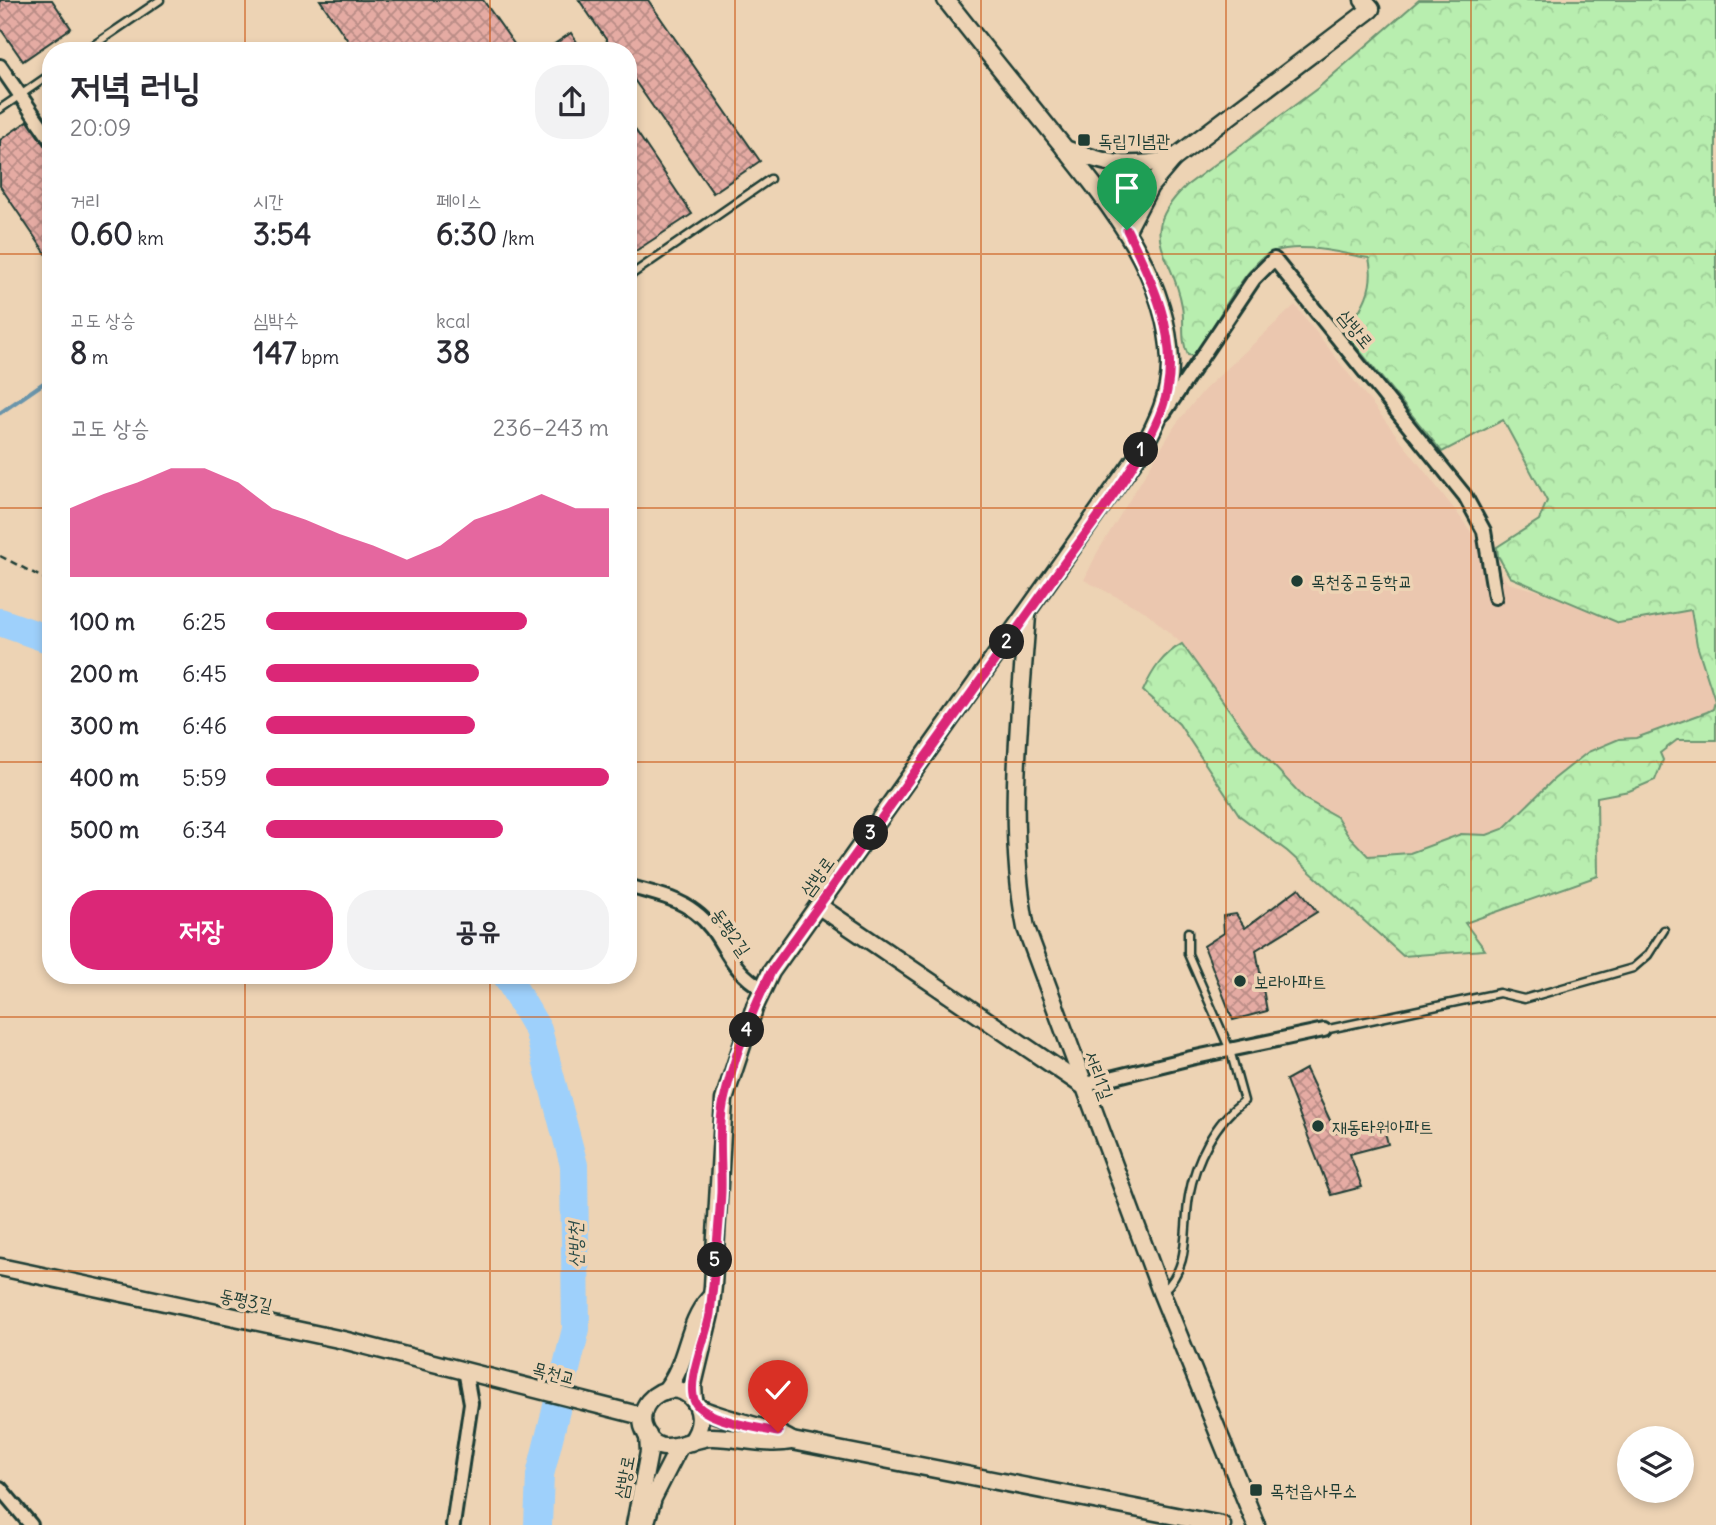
<!DOCTYPE html>
<html lang="ko">
<head>
<meta charset="utf-8">
<style>
	:root { --surface:#fff; --page:#f2f2f3; --text:#2b2b33; --muted:#7c7c81; --accent:#db2777 }
	body { margin:0; font-family:Delius,"Poor Story",sans-serif; background:var(--page); color:var(--text); height:100vh; display:flex; flex-direction:column; font-size:26px; white-space:nowrap }
	* { box-sizing:border-box; margin:0 }
	p { font-size:23px; color:var(--muted) }
	.icon { flex:none; width:38px; height:38px; fill:none; stroke:currentColor; stroke-width:2; stroke-linecap:round; stroke-linejoin:round }
	.map { position:relative; flex:1; overflow:hidden }
	.details { position:absolute; left:42px; top:42px; width:595px; height:942px; display:flex; flex-direction:column; background:var(--surface); border-radius:28px; box-shadow:0 4px 10px #0003 }
	.details>* { flex:none }
	.tools { position:absolute; left:1617px; top:1426px; display:grid; gap:14px }
	.tools a { display:grid; place-items:center; width:77px; height:77px; border-radius:50%; background:var(--surface); box-shadow:0 4px 10px #0003; font-size:35px }
	.pin { position:absolute; display:grid; place-items:center; width:60px; height:60px; color:#fff; margin:-72px -30px; border-radius:50% 50% 50% 0; rotate:-45deg; box-shadow:0 0 7px #0007 }
	.pin .icon { rotate:45deg }
	.km { position:absolute; width:35px; height:35px; margin:-18px; border-radius:50%; background:#222; color:#fff; font-size:19px; line-height:35px; text-align:center }
	.round { display:grid; place-items:center; flex:none; width:74px; height:74px; border-radius:28px; background:var(--page) }
	.overview { display:flex; align-items:center; justify-content:space-between; height:119px; padding:0 28px }
	h1 { font-size:38px; font-weight:700; line-height:52px }
	.stats { display:grid; grid-template-columns:repeat(3,1fr); gap:10px; height:119px; padding:7px 28px }
	.stats div { display:grid; align-content:center }
	.stats b { font-size:30px; font-weight:700 }
	.stats small { font-size:19px; font-weight:400 }
	.stats p { font-size:19px }
	.chart { height:196px; padding:14px 28px }
	.chart p { display:flex; justify-content:space-between }
	.chart svg { width:100%; height:126px; margin-top:7px; fill:var(--accent); opacity:.7 }
	.action { display:flex; gap:14px; margin-top:auto; padding:14px 28px }
	.action a { flex:1; height:80px; border-radius:28px; background:var(--accent); color:#fff; font-size:28px; font-weight:700; line-height:80px; text-align:center }
	.action a+a { background:var(--page); color:var(--text) }
	ul { padding:0 28px; list-style:none; font-size:23px }
	li { display:grid; grid-template-columns:112px 84px 1fr; align-items:center; height:52px }
	li i { height:18px; border-radius:9px; background:var(--accent) }
	.map>svg:first-child { display:block }
	.built { fill:#ebc7af }
	.forest { fill:url(#forest-crowns); stroke:#6c9672; stroke-width:2 }
	.lines { fill:none; stroke-linecap:round; stroke-linejoin:round }
	.stream { stroke:#6b95ab; stroke-width:4.5 }
	.river { stroke:#9ed0fb; stroke-width:28 }
	.building { fill:url(#building-cross-hatch); stroke:#1f3d34; stroke-width:2 }
	.service-casing { stroke:#1f3d34; stroke-width:11 }
	.minor-casing { stroke:#1f3d34; stroke-width:18 }
	.tertiary-casing { stroke:#1f3d34; stroke-width:21 }
	.path { stroke:#1f3d34; stroke-width:2.5; stroke-dasharray:7 5; stroke-linecap:butt }
	.service { stroke:#edd3b4; stroke-width:6 }
	.minor { stroke:#edd3b4; stroke-width:12 }
	.tertiary { stroke:#edd3b4; stroke-width:16 }
	.route-casing { stroke:#fff; stroke-width:14 }
	.route { stroke:#db2777; stroke-width:9 }
	.grid { fill:none; stroke:#ca5512; stroke-width:2; stroke-opacity:0.55 }
	.poi-dot { fill:#1f3d34; stroke:#edd3b4; stroke-width:2.5 }
	.labels { text-anchor:middle; dominant-baseline:central; stroke-width:7; stroke-linejoin:round; paint-order:stroke }
	.poi-label { font-size:18px; fill:#1f3d34; stroke:#edd3b4; text-anchor:start }
	.street-label { font-size:18px; fill:#1f3d34; stroke:#edd3b4 }
	.water-label { font-size:19px; font-style:italic; fill:#2c4c48; stroke:#edd3b4 }
</style>
</head>
<body>
<div class="map">
<svg width="1716" height="1525" viewBox="0 0 1716 1525">
	<defs>
		<pattern id="forest-crowns" width="20" height="18" patternUnits="userSpaceOnUse" patternTransform="scale(1.75)"><rect width="20" height="18" fill="#b8eeaf"/><path d="M2 6a3 3 0 1 1 6 0M12 15a3 3 0 1 1 6 0" fill="none" stroke="#9ecd97"/></pattern>
		<pattern id="building-cross-hatch" width="8" height="8" patternUnits="userSpaceOnUse" patternTransform="scale(1.75)"><rect width="8" height="8" fill="#e5aba3"/><path d="M0 0l8 8M0 8l8-8" fill="none" stroke="#b98c86"/></pattern>
	</defs>
	<rect width="100%" height="100%" fill="#edd3b4"/>
	<filter id="ink" filterUnits="userSpaceOnUse"><feTurbulence type="fractalNoise" baseFrequency=".0143" numOctaves="2"/><feDisplacementMap in="SourceGraphic" scale="14" xChannelSelector="R" yChannelSelector="G"/><feConvolveMatrix kernelMatrix="1 2 1 2 8 2 1 2 1" color-interpolation-filters="sRGB"/></filter>
	<g filter="url(#ink)">
		<!-- built -->
		<path class="built" d="M 1295,305 L 1458,514 L 1508,583 L 1546,593 L 1619,623 L 1691,610 L 1697,645 L 1715,701 L 1713,709 L 1636,738 L 1619,739 L 1554,779 L 1503,829 L 1487,835 L 1461,834 L 1410,853 L 1368,856 L 1347,834 L 1337,817 L 1305,799 L 1256,747 L 1182,644 L 1146,612 L 1084,580 L 1097,553 L 1176,424 L 1204,390 Z"/>
		<!-- forest -->
		<path class="forest" d="M 1419,0 L 1716,0 L 1716,740 L 1677,740 L 1660,753 L 1663,760 L 1655,780 L 1629,791 L 1597,797 L 1598,876 L 1465,923 L 1485,950 L 1403,956 L 1287,851 L 1240,816 L 1179,724 L 1143,691 C 1152,671 1163,654 1182,644 L 1256,747 L 1305,799 L 1337,817 L 1347,834 L 1368,856 L 1410,853 L 1461,834 L 1487,835 L 1503,829 L 1554,779 L 1588,752 L 1619,739 L 1636,738 L 1707,712 L 1713,709 L 1715,701 L 1697,645 L 1691,610 L 1619,623 L 1510,577 L 1498,556 L 1497,547 L 1539,520 L 1547,501 L 1503,420 L 1442,452 L 1345,333 C 1362,308 1376,288 1369,258 C 1338,253 1303,242 1272,252 C 1248,260 1210,333 1195,356 L 1188,355 C 1180,339 1185,324 1182,306 C 1173,252 1134,236 1186,186 L 1318,88 Z"/>
		<g class="lines">
			<!-- stream -->
			<path class="stream" d="M 0,413 L 51,378"/>
			<!-- river -->
			<g class="river">
				<path d="M 0,622 L 51,640"/>
				<path d="M 506,975 L 538,1030 L 574,1165 L 576,1329 L 540,1475 L 538,1525"/>
			</g>
		</g>
		<!-- building -->
		<g class="building">
			<path d="M 0,0 L 52,0 L 71,28 L 23,61 L 0,28 Z"/>
			<path d="M 320,0 L 483,0 L 519,51 L 355,51 Z"/>
			<path d="M 579,0 L 648,0 L 760,161 L 713,193 L 628,71 L 628,51 L 614,51 Z"/>
			<path d="M 571,33 L 583,51 L 544,51 Z"/>
			<path d="M 628,119 L 692,214 L 628,256 Z"/>
			<path d="M 28,121 L 44,145 L 51,149 L 51,261 L 0,186 L 0,140 Z"/>
			<path d="M 1299,888 L 1317,912 L 1256,950 L 1267,1011 L 1233,1020 L 1204,946 L 1224,933 L 1223,916 L 1236,914 L 1245,928 Z"/>
			<path d="M 1306,1069 L 1336,1133 L 1382,1120 L 1388,1144 L 1350,1154 L 1362,1187 L 1331,1195 L 1286,1080 Z"/>
		</g>
		<g class="lines">
			<!-- service casing -->
			<g class="service-casing">
				<g id="service">
					<path d="M 85,51 L 160,0"/>
					<path d="M 0,109 L 51,74"/>
					<path d="M 628,277 L 770,179"/>
					<path d="M 1324,1030 L 1499,993 L 1524,999 L 1633,968 L 1648,955 L 1664,930"/>
					<path d="M 1163,1291 C 1191,1266 1183,1231 1189,1196 C 1195,1162 1215,1121 1244,1101 L 1230,1050 L 1188,954 L 1188,932"/>
				</g>
			</g>
			<!-- minor casing -->
			<g class="minor-casing">
				<g id="minor">
					<path d="M 0,66 L 51,140"/>
					<path d="M 1164,413 L 1254,279 L 1274,259 L 1465,496 L 1484,531 L 1495,597"/>
					<path d="M 628,886 C 651,893 676,897 695,912 C 726,935 723,966 763,989"/>
					<path d="M 1082,1085 L 1191,1058 L 1324,1030"/>
					<path d="M 0,1488 L 31,1525"/>
					<path d="M 453,1525 L 471,1403 L 465,1370"/>
				</g>
			</g>
			<!-- tertiary casing -->
			<g class="tertiary-casing">
				<g id="tertiary">
					<path d="M 1065,149 C 1110,165 1126,169 1173,159 L 1371,9 L 1363,0"/>
					<path d="M 1127,230 L 1150,186 L 1173,159"/>
					<path d="M 1027,615 C 1020,718 1006,826 1026,928 L 1161,1292 L 1256,1525"/>
					<path d="M 819,906 L 1082,1085"/>
					<path d="M 0,1267 L 343,1340 L 642,1416"/>
					<path d="M 665,1391 C 689,1362 686,1324 709,1299"/>
					<path d="M 694,1400 L 693,1385 L 710,1314 L 713,1286 L 724,1100 L 755,1006 L 771,972 L 1141,451 C 1157,423 1171,394 1170,361 C 1167,268 1101,194 1046,125 C 1012,83 979,42 946,0"/>
					<path d="M 699,1408 C 728,1421 769,1426 792,1441"/>
					<path d="M 691,1442 C 718,1407 677,1370 649,1401 C 643,1408 641,1418 643,1426 C 656,1466 688,1437 712,1437 C 739,1437 765,1446 792,1441 L 1222,1525"/>
					<path d="M 635,1525 L 649,1452 L 648,1435"/>
					<path d="M 645,1525 L 653,1498 L 679,1447"/>
				</g>
			</g>
			<!-- path -->
			<path class="path" d="M 0,556 L 51,582"/>
			<!-- service -->
			<use href="#service" class="service"/>
			<!-- minor -->
			<use href="#minor" class="minor"/>
			<!-- tertiary -->
			<use href="#tertiary" class="tertiary"/>
		</g>
	</g>
	<g class="lines" filter="url(#ink)">
		<!-- route casing -->
		<g class="route-casing">
			<path id="route" d="M 778,1432 C 758,1428 704,1420 695,1402 C 685,1382 707,1336 710,1314 C 714,1274 719,1233 721,1192 C 722,1161 717,1127 725,1096 C 735,1054 752,1011 771,972 C 865,841 959,711 1052,580 C 1085,533 1157,445 1167,391 C 1178,334 1152,280 1127,230"/>
		</g>
		<!-- route -->
		<use href="#route" class="route"/>
	</g>
	<!-- grid -->
	<path class="grid" d="M 245,0 L 245,51M 490,0 L 490,51M 735,0 L 735,1525M 981,0 L 981,1525M 1226,0 L 1226,1525M 1471,0 L 1471,1525M 0,254 L 51,254M 628,254 L 1716,254M 0,508 L 51,508M 628,508 L 1716,508M 0,762 L 51,762M 628,762 L 1716,762M 245,975 L 245,1525M 490,975 L 490,1525M 0,1017 L 1716,1017M 0,1271 L 1716,1271"/>
	<!-- markers -->
	<g class="poi-dot">
		<rect x="1077" y="133" width="14" height="14" rx="3.5"/>
		<circle cx="1297" cy="581" r="7"/>
		<circle cx="1240" cy="981" r="7"/>
		<circle cx="1318" cy="1126" r="7"/>
		<rect x="1249" y="1483" width="14" height="14" rx="3.5"/>
	</g>
	<g class="labels">
		<!-- poi labels -->
		<g class="poi-label">
			<text x="1098" y="140">독립기념관</text>
			<text x="1311" y="581">목천중고등학교</text>
			<text x="1254" y="981">보라아파트</text>
			<text x="1332" y="1126">재동타워아파트</text>
			<text x="1270" y="1490">목천읍사무소</text>
		</g>
		<!-- street labels -->
		<g class="street-label">
			<text transform="translate(1356 329) rotate(51)">삼방로</text>
			<text transform="translate(817 876) rotate(-54)">삼방로</text>
			<text transform="translate(731 932) rotate(55)">동평2길</text>
			<text transform="translate(1099 1075) rotate(70)">서리1길</text>
			<text transform="translate(246 1300) rotate(12)">동평3길</text>
			<text transform="translate(554 1373) rotate(15)">목천교</text>
			<text transform="translate(624 1477) rotate(-79)">삼방로</text>
		</g>
		<!-- water labels -->
		<g class="water-label">
			<text transform="translate(575 1245) rotate(-91)">산방천</text>
		</g>
	</g>
</svg>
<div class="tools">
<a><svg class="icon" aria-label="layers" viewBox="0 0 24 24"><path d="M12 4l9 5-9 5-9-5zM3 14l9 5 9-5"/></svg></a>
</div>
<div class="pin" style="left:1127px;top:230px;background:#1e9e55"><svg class="icon" aria-label="arrive" viewBox="0 0 24 24"><path d="M6 21V4h12l-3 4 3 4H6"/></svg></div>
<div class="pin" style="left:778px;top:1432px;background:#d93025"><svg class="icon" aria-label="check" viewBox="0 0 24 24"><path d="M5 12l5 5 9-10"/></svg></div>
<b class="km" style="left:1141px;top:450px">1</b>
<b class="km" style="left:1007px;top:642px">2</b>
<b class="km" style="left:871px;top:833px">3</b>
<b class="km" style="left:747px;top:1030px">4</b>
<b class="km" style="left:715px;top:1260px">5</b>
<section class="details">
<div class="overview"><div><h1>저녁 러닝</h1><p>20:09</p></div><a class="round"><svg class="icon" aria-label="share" viewBox="0 0 24 24"><path d="M12 15V3M7 8l5-5 5 5M5 13v7h14v-7"/></svg></a></div>
<div class="stats">
<div><p>거리</p><b>0.60<small> km</small></b></div>
<div><p>시간</p><b>3:54</b></div>
<div><p>페이스</p><b>6:30<small> /km</small></b></div>
</div>
<div class="stats">
<div><p>고도 상승</p><b>8<small> m</small></b></div>
<div><p>심박수</p><b>147<small> bpm</small></b></div>
<div><p>kcal</p><b>38</b></div>
</div>
<div class="chart"><p><span>고도 상승</span>236–243 m</p>
<svg viewBox="0 0 160 44" preserveAspectRatio="none"><path d="M0 44V20L10 15L20 11L30 6L40 6L50 11L60 20L70 24L80 29L90 33L100 38L110 33L120 24L130 20L140 15L150 20L160 20V44z"/></svg>
</div>
<ul>
<li><b>100 m</b>6:25<i style="width:76%"></i></li>
<li><b>200 m</b>6:45<i style="width:62%"></i></li>
<li><b>300 m</b>6:46<i style="width:61%"></i></li>
<li><b>400 m</b>5:59<i style="width:100%"></i></li>
<li><b>500 m</b>6:34<i style="width:69%"></i></li>
</ul>
<div class="action"><a>저장</a><a>공유</a></div>
</section>
</div>
</body>
</html>
